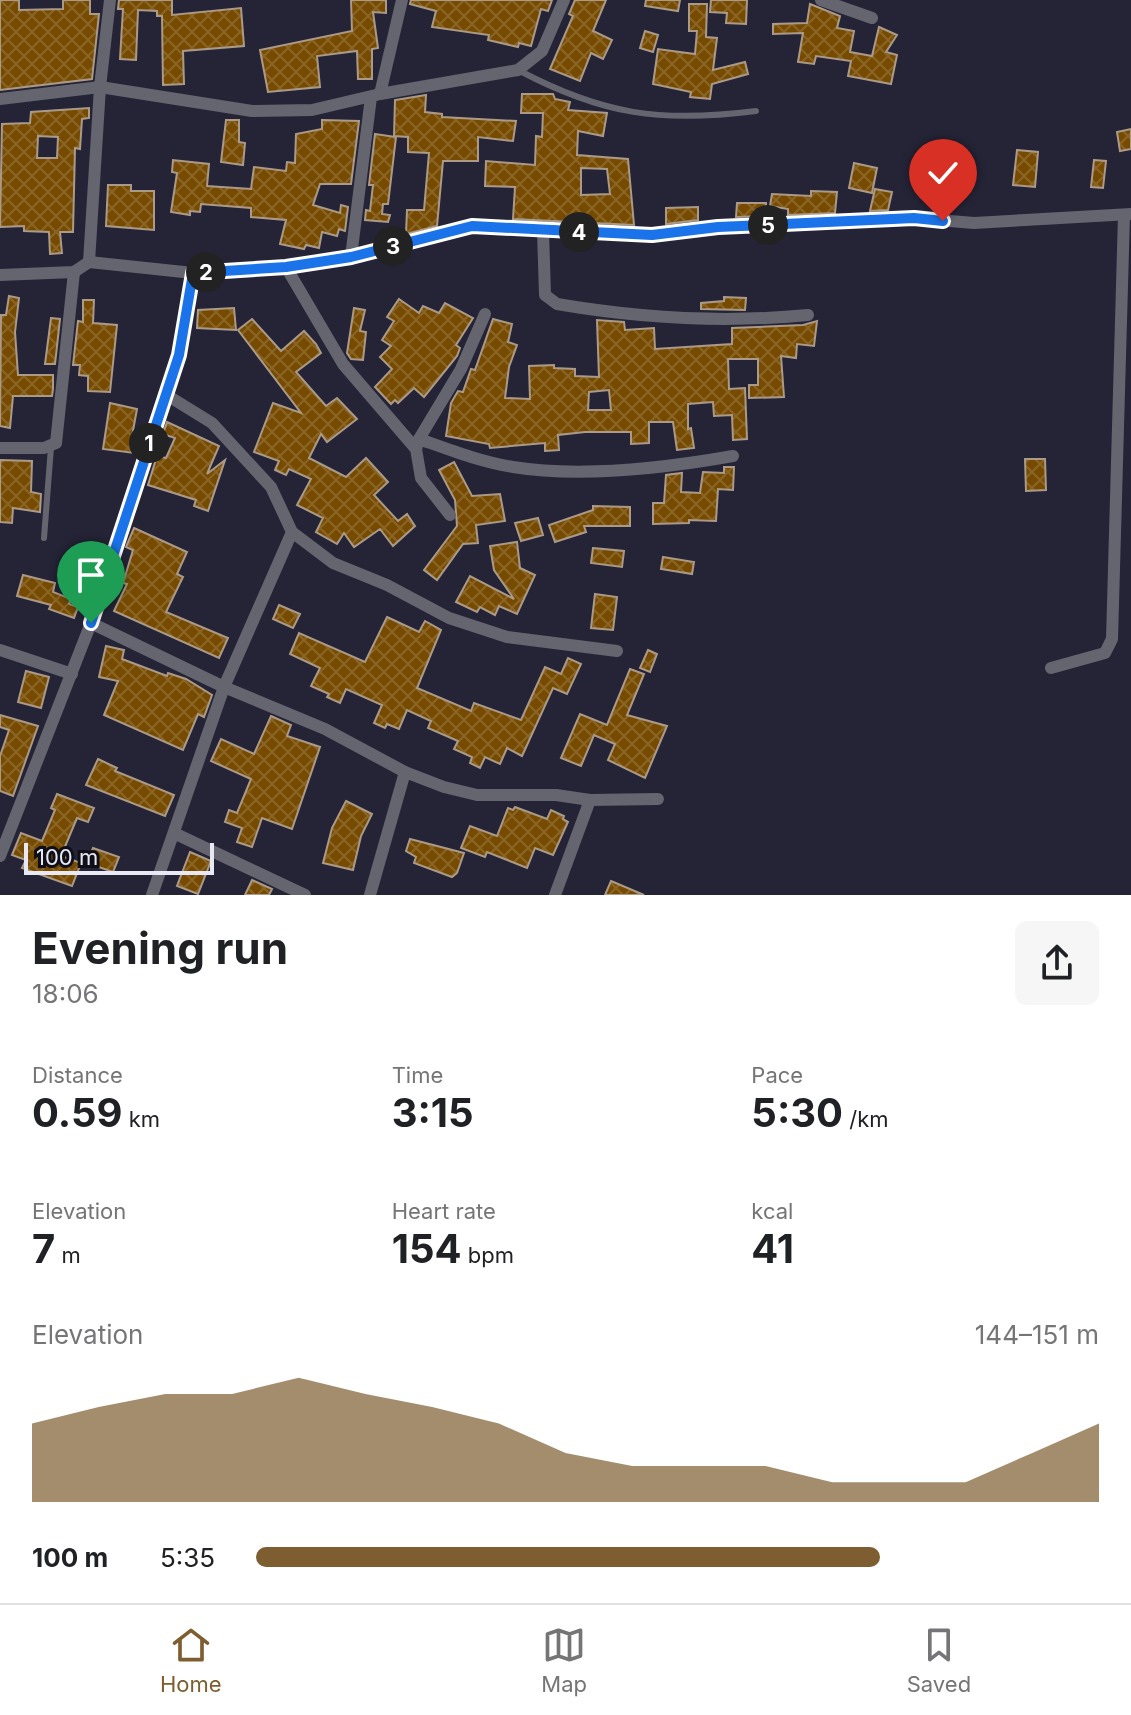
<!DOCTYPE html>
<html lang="en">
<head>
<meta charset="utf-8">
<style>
	:root { --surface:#fff; --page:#f6f6f6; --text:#202124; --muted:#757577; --line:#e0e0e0; --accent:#7e5d30 }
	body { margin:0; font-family:Inter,sans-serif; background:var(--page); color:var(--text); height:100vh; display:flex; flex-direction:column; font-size:30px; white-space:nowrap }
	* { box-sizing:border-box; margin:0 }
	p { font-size:26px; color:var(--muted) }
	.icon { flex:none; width:44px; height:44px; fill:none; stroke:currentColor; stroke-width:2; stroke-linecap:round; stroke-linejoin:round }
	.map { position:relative; height:895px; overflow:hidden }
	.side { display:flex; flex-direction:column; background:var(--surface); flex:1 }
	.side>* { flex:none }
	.scale { position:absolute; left:24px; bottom:20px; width:190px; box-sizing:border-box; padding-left:8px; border:4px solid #e9e9f6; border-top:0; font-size:22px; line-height:28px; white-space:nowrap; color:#e9e9f6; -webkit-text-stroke:6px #0f0f17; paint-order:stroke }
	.pin { position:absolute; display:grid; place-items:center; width:68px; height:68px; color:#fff; margin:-82px -34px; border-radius:50% 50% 50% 0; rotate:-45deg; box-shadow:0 0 8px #0007 }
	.pin .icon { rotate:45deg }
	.km { position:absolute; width:40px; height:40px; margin:-20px; border-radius:50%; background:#222; color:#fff; font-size:22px; line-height:40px; text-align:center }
	.round { display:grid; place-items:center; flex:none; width:84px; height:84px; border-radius:12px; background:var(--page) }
	.head { display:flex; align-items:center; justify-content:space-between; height:136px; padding:0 32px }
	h1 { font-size:44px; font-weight:700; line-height:60px }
	.figures { display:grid; grid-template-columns:repeat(3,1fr); gap:12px; height:136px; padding:8px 32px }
	.figures div { display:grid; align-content:center }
	.figures b { font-size:40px; font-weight:700 }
	.figures small { font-size:22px; font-weight:400 }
	.figures p { font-size:22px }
	.chart { height:224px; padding:16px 32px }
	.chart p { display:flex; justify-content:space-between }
	.chart svg { width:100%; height:144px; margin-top:8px; fill:var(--accent); opacity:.7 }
	ul { padding:0 32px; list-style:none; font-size:26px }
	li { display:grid; grid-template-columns:128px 96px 1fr; align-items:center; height:60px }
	li i { height:20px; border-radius:10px; background:var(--accent) }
	.tab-bar { display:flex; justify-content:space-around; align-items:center; height:112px; border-top:2px solid var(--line); background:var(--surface); font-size:22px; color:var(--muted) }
	.tab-bar a { display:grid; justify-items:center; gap:4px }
	.tab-bar .current { color:var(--accent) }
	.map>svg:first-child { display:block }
	.building { fill:url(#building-cross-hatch); stroke:#ab9a87; stroke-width:2; fill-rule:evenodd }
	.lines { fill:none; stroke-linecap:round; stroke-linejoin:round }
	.service { stroke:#65656f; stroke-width:6 }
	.minor { stroke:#65656f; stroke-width:12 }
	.route-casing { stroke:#fff; stroke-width:16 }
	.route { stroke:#1a73e8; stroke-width:10 }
</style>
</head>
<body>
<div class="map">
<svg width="1131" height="895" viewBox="0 0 1131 895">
	<defs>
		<pattern id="building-cross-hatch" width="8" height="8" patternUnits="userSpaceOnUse" patternTransform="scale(2)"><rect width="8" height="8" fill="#764b00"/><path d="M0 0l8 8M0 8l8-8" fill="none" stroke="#8a6526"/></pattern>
	</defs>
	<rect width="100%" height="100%" fill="#252437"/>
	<!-- building -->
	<g class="building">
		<path d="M 0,0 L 19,0 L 19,10 L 63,9 L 63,0 L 90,0 L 90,14 L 99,14 L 92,79 L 0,90 Z"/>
		<path d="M 119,0 L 172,0 L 172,15 L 241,8 L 244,46 L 183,51 L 184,84 L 163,85 L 162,16 L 157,16 L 157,11 L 138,10 L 136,60 L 120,59 L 123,9 L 118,9 Z"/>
		<path d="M 351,0 L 386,0 L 386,13 L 373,12 L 378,48 L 372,49 L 372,79 L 358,79 L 357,51 L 317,56 L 320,87 L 268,92 L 260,50 L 352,31 Z"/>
		<path d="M 411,0 L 552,0 L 548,11 L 541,9 L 531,46 L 519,43 L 518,47 L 488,40 L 489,35 L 432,27 L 436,11 L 410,4 Z"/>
		<path d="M 575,0 L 606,0 L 593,31 L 612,40 L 603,59 L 591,53 L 580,81 L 550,69 L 573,16 L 569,14 Z"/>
		<path d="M 646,0 L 680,0 L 678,11 L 645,6 Z"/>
		<path d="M 711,0 L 747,0 L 746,24 L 726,23 L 727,13 L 710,12 Z"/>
		<path d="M 689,4 L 707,4 L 706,37 L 717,38 L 713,70 L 745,62 L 748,74 L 712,84 L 710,99 L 690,97 L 691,92 L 653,84 L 658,49 L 695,54 L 697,31 L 689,31 Z"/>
		<path d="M 810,4 L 840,16 L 837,28 L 854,31 L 850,52 L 872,56 L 879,27 L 897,35 L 886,52 L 897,55 L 891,84 L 848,76 L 851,61 L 816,56 L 814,64 L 798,62 L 803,33 L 773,34 L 773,24 L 807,23 Z"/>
		<path d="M 645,31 L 658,35 L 653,52 L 640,48 Z"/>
		<path d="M 522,94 L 553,94 L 555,99 L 570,102 L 568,110 L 607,113 L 603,136 L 578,131 L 577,155 L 628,159 L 634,225 L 513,219 L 515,187 L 485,186 L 486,161 L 535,165 L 536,136 L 542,137 L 543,113 L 521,113 ZM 581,168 L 607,169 L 610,194 L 581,195 Z"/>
		<path d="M 426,95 L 425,112 L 442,114 L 442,117 L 516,121 L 513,141 L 478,137 L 478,161 L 443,161 L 437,226 L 406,234 L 407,210 L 424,210 L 429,153 L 408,152 L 408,137 L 394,136 L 395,100 Z"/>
		<path d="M 89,108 L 89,118 L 82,119 L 80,149 L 75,148 L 73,232 L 60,232 L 62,253 L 50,254 L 49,232 L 24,231 L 24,226 L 0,227 L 2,124 L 30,123 L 31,112 ZM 38,136 L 58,137 L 57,158 L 37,158 Z"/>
		<path d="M 226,120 L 239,120 L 239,142 L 245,143 L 243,165 L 221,162 Z"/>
		<path d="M 322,120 L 359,121 L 351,184 L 320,184 L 313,205 L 340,213 L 341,205 L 348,207 L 345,231 L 339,229 L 337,236 L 322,232 L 319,248 L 306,245 L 304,249 L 280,244 L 286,220 L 251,217 L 251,208 L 201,204 L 200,212 L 190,211 L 190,215 L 171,212 L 177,173 L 172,172 L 173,160 L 209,164 L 207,186 L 251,189 L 254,167 L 286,171 L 287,162 L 295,163 L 296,134 L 322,129 Z"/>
		<path d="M 1131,129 L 1131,149 L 1120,151 L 1117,132 Z"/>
		<path d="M 375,134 L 396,137 L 388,204 L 383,204 L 382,214 L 390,215 L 388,222 L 365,220 L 366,210 L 370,211 L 373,185 L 369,185 Z"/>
		<path d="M 1017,150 L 1038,152 L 1035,187 L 1013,185 Z"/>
		<path d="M 1094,160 L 1106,161 L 1103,188 L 1091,187 Z"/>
		<path d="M 854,163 L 877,168 L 872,193 L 849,188 Z"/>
		<path d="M 108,185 L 131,185 L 131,191 L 154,191 L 154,230 L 106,226 Z"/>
		<path d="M 875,189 L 892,192 L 888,210 L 870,211 Z"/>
		<path d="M 811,191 L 837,192 L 835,213 L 788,215 L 788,209 L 770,206 L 772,194 L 811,196 Z"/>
		<path d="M 737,203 L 766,203 L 766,216 L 736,217 Z"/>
		<path d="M 698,207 L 698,220 L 666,224 L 666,208 Z"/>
		<path d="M 9,296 L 19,298 L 15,332 L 18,375 L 53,375 L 53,389 L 52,396 L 13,396 L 10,428 L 0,426 L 1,315 L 6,315 Z"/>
		<path d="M 724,297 L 746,298 L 745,310 L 701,309 L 701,303 L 724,301 Z"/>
		<path d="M 399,299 L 419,313 L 423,306 L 439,313 L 445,303 L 473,318 L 456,345 L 460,348 L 457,356 L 424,397 L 414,388 L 398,403 L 395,400 L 391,404 L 375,387 L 392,369 L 380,357 L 391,346 L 382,340 L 394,321 L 387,317 Z"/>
		<path d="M 83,300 L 94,300 L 93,323 L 117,325 L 110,392 L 88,391 L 88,376 L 79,375 L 80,365 L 73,365 L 78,321 L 83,322 Z"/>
		<path d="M 234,308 L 236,330 L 197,328 L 198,310 Z"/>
		<path d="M 354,308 L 365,310 L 360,331 L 366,332 L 363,360 L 351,359 L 347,353 Z"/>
		<path d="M 51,318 L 60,319 L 55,364 L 45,364 Z"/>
		<path d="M 252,319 L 281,351 L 304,331 L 316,344 L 321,353 L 296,372 L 326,406 L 337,398 L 357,419 L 327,442 L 321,434 L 309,458 L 346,477 L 366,458 L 388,482 L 374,495 L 398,521 L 407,514 L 415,526 L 393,546 L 380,529 L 354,547 L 344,533 L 337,544 L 316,532 L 323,518 L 297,505 L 311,479 L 289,469 L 286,475 L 275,470 L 279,461 L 254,452 L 273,403 L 301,413 L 238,330 Z"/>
		<path d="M 493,319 L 512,324 L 508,342 L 517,345 L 509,367 L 505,398 L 530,399 L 529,366 L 554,365 L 554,368 L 575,369 L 575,376 L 599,377 L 597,320 L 624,322 L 625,330 L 654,328 L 655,349 L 732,344 L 732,328 L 803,325 L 817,321 L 814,346 L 797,344 L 796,358 L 781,356 L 784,397 L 749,398 L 749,385 L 758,385 L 758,359 L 728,359 L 729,389 L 745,388 L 747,439 L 733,440 L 732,415 L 714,416 L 713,402 L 688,404 L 688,429 L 691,428 L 694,448 L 677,450 L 673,422 L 649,422 L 649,443 L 631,444 L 631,432 L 585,432 L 558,435 L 559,450 L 545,451 L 545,443 L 490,448 L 489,444 L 446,436 L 451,403 L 458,391 L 463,392 L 471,369 L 475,370 ZM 609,390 L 611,410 L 588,410 L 589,392 Z"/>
		<path d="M 110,403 L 137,409 L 132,436 L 136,437 L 134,453 L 103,449 Z"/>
		<path d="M 167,422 L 219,446 L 207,474 L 225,460 L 208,511 L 194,506 L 196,500 L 148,485 L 157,456 L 166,458 L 175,438 L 163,434 Z"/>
		<path d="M 1025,459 L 1045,459 L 1046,490 L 1026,491 Z"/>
		<path d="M 0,460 L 32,461 L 31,492 L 41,494 L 40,512 L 13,508 L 12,523 L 0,522 Z"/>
		<path d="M 454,462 L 472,496 L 500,494 L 505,521 L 476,525 L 478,543 L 463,544 L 437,580 L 424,570 L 457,526 L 455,500 L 439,470 Z"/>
		<path d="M 724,467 L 734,467 L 733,490 L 718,489 L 716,521 L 689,520 L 689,523 L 653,524 L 653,503 L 664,503 L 666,475 L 682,473 L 681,492 L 700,493 L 703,472 L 724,473 Z"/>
		<path d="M 593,506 L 630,507 L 630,526 L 584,526 L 586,532 L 555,542 L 549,525 L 593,510 Z"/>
		<path d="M 538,518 L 543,535 L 521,541 L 515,523 Z"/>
		<path d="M 134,528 L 187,552 L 177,574 L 183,577 L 166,612 L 228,638 L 219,658 L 114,611 L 127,584 L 123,583 L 133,550 L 126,547 Z"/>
		<path d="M 517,542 L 520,568 L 535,575 L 517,614 L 499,606 L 495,615 L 480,607 L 477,612 L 456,602 L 470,576 L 514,599 L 494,570 L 490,546 Z"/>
		<path d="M 593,548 L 624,551 L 622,567 L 591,563 Z"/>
		<path d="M 663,557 L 694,562 L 692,574 L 661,569 Z"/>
		<path d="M 23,575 L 55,583 L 53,592 L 71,599 L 69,604 L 78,607 L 74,618 L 49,609 L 51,605 L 17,596 Z"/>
		<path d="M 595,594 L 617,597 L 613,630 L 591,628 Z"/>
		<path d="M 279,605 L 300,614 L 293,628 L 273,619 Z"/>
		<path d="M 387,617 L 419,632 L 425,621 L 441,630 L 417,688 L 471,711 L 474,703 L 521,720 L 545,667 L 561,674 L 568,658 L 581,664 L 567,694 L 553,688 L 522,756 L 507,748 L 500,764 L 485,757 L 480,768 L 470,763 L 472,757 L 454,749 L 458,741 L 428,728 L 431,721 L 407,710 L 399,729 L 387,724 L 385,728 L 374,723 L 382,705 L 346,689 L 340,703 L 327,697 L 329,694 L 311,686 L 320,668 L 290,654 L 299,633 L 365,662 Z"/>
		<path d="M 106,646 L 124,650 L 122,659 L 167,676 L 168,673 L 186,679 L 212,695 L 204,717 L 198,714 L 183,750 L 104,715 L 118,681 L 99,677 Z"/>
		<path d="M 648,650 L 657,654 L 650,672 L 640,668 Z"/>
		<path d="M 630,669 L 644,674 L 627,715 L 667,726 L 645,778 L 608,760 L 615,744 L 594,735 L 581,766 L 561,758 L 580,714 L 607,725 Z"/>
		<path d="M 26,671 L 49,677 L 41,708 L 18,702 Z"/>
		<path d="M 0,715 L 38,726 L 13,796 L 0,791 L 0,756 L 9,730 L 0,727 Z"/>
		<path d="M 271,716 L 291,725 L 287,736 L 320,747 L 292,829 L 262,818 L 252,847 L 237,842 L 242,828 L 225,822 L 229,810 L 237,813 L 251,779 L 211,761 L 221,739 L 254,754 Z"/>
		<path d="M 98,759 L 117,768 L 115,771 L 174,795 L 165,816 L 86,785 Z"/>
		<path d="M 57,794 L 94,808 L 88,822 L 77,818 L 61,856 L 81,863 L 72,886 L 22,868 L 26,860 L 12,855 L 21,833 L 42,841 L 55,810 L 51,808 Z"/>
		<path d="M 346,801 L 372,814 L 361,836 L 353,870 L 323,863 L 332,828 Z"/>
		<path d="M 515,807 L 547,819 L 551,810 L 564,816 L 563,819 L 568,822 L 553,855 L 535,848 L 527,868 L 487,852 L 485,857 L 461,848 L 470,826 L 497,836 L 508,808 L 513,810 Z"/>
		<path d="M 410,839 L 464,853 L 457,873 L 452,877 L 414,863 L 416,857 L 406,851 Z"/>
		<path d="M 93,848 L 119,857 L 113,872 L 87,863 Z"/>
		<path d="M 190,852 L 211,861 L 198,894 L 177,886 Z"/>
		<path d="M 252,880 L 272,889 L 269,895 L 245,895 Z"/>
		<path d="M 611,881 L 644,895 L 605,895 Z"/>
	</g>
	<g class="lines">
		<!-- service -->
		<g class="service">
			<path d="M 518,70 C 603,115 661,123 756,111"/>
			<path d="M 44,538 L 51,447"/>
		</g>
		<!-- minor -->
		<g class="minor">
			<path d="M 821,0 L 872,18"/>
			<path d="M 380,94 L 402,0"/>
			<path d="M 0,99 L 100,87 L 252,111 L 312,110 L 380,94 L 518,70 L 542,51 L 564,0"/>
			<path d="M 543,231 L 545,295 L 557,304 C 639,318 725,323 808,315"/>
			<path d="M 351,257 L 371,97"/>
			<path d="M 89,262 L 100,87 L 110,0"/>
			<path d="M 286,267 L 343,364 L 416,449 L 421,478 L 450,515"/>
			<path d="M 0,275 L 74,272 L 89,262 L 193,273 L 286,267 L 351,257 L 472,226 L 652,235 L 718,227 L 914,218 L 974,223 L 1131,214"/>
			<path d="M 165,394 L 212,423 L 271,487 L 292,532 L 333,563 L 387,585 L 449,618 L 507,637 L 617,651"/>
			<path d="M 419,439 L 461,369 L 485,314"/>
			<path d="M 0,448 L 44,448 L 56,443 L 74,272"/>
			<path d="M 416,449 L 419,439 C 450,450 481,462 513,467 C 581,478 665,468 733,456"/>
			<path d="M 91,623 L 224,687 L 325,729 L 405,772 L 444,787 L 477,795 L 556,795 L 590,800 L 658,799"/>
			<path d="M 0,650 L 72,674"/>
			<path d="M 1051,668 L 1105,653 L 1112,639 L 1124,215"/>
			<path d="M 176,834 L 305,895"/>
			<path d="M 0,856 L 91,623 L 179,355 L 193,273"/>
			<path d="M 152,895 L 224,687 L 292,532"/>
			<path d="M 370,895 L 405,772"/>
			<path d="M 555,895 L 590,800"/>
		</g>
	</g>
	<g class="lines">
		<!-- route casing -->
		<g class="route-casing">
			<path id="route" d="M 91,623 L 179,355 L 193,273 L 286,267 L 351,257 L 472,226 L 652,235 L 718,227 L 914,218 L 943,221"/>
		</g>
		<!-- route -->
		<use href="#route" class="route"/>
	</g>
</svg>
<div class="scale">100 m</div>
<div class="pin" style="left:91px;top:623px;background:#1e9e55"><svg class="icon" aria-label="arrive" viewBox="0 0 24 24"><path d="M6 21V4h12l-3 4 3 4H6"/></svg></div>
<div class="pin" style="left:943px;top:221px;background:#d93025"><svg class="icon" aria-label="check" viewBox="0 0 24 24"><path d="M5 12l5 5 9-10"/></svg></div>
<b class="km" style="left:149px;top:443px">1</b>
<b class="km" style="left:206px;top:272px">2</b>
<b class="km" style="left:393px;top:246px">3</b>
<b class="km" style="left:579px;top:232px">4</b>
<b class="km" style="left:768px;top:225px">5</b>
</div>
<section class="side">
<div class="head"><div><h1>Evening run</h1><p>18:06</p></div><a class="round"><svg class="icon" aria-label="share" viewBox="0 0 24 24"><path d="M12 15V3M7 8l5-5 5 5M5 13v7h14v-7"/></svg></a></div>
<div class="figures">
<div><p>Distance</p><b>0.59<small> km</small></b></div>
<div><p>Time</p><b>3:15</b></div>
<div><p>Pace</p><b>5:30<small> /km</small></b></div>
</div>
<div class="figures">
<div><p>Elevation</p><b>7<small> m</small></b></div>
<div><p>Heart rate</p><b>154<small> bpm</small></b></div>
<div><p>kcal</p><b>41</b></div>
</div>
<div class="chart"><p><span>Elevation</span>144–151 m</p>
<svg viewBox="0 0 160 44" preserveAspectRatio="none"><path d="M0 44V20L10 15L20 11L30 11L40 6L50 11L60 15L70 20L80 29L90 33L100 33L110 33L120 38L130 38L140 38L150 29L160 20V44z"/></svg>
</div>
<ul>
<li><b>100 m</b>5:35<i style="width:74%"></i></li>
</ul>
</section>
<nav class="tab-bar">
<a class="current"><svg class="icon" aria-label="home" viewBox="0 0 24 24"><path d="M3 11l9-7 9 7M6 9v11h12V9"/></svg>Home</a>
<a><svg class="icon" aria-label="map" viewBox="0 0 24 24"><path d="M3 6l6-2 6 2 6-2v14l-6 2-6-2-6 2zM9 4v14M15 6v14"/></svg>Map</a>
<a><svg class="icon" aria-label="saved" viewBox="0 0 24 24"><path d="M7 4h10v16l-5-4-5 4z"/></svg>Saved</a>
</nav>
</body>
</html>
